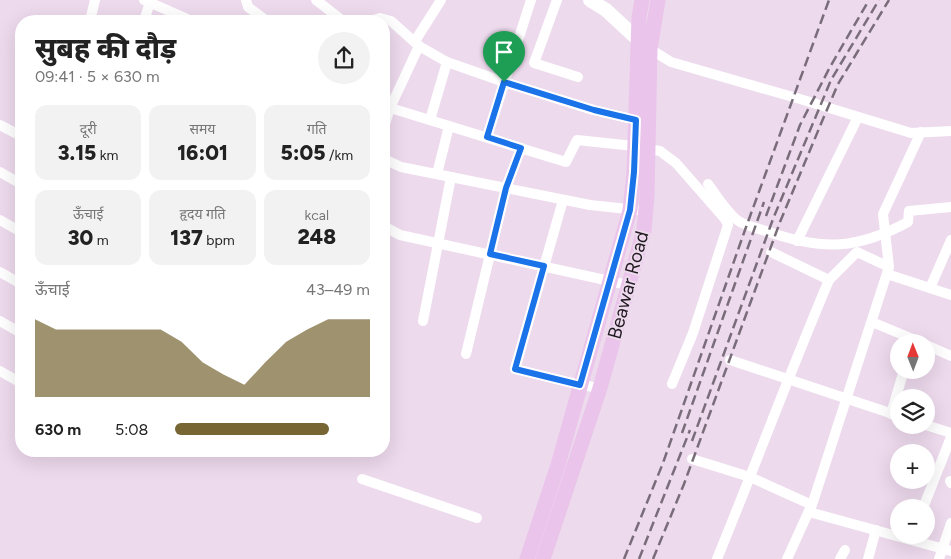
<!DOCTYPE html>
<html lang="hi">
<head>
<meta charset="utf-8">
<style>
	:root { --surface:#fff; --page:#f2f2f2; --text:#222; --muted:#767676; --accent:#776533 }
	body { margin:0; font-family:Figtree,"Noto Sans Devanagari",sans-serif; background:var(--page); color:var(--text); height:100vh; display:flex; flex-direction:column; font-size:19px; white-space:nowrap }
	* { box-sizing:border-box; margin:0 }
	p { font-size:16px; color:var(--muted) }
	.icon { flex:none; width:28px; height:28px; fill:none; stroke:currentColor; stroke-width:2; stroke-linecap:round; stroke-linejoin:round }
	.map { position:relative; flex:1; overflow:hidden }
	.details { position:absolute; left:15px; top:15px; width:375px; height:442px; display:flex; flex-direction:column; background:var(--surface); border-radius:20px; box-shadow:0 5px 20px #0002 }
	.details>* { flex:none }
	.needle { width:32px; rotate:359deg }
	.buttons { position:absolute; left:890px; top:334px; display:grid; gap:10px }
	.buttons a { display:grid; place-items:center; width:45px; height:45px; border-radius:50%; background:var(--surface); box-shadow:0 5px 20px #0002; font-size:25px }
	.pin { position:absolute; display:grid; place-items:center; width:42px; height:42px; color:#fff; margin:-51px -21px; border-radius:50% 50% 50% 0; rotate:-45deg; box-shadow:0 0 5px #0007 }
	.pin .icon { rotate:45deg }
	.round { display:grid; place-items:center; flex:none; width:52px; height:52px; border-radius:26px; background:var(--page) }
	.head { display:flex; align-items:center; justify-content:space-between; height:85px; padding:0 20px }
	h1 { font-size:28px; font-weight:800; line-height:38px }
	.figures { display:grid; grid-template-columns:repeat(3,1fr); gap:8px; height:85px; padding:5px 20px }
	.figures div { display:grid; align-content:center; border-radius:12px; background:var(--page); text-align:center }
	.figures b { font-size:21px; font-weight:800 }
	.figures small { font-size:14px; font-weight:400 }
	.figures p { font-size:14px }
	.chart { height:140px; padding:10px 20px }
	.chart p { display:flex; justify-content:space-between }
	.chart svg { width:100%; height:90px; margin-top:5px; fill:var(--accent); opacity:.7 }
	ul { padding:0 20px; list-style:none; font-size:16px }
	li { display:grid; grid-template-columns:80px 60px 1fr; align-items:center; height:38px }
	li i { height:12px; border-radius:6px; background:var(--accent) }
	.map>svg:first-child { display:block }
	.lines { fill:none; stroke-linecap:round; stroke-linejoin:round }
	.street { stroke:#fff; stroke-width:10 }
	.secondary { stroke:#fff; stroke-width:14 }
	.primary { stroke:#eac4ea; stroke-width:15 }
	.rail { stroke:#7a6d7a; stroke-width:2.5; stroke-dasharray:10 5; stroke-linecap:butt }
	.route-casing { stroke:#fff; stroke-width:10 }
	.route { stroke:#1a73e8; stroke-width:6 }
	.labels { text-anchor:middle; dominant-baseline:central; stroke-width:4; stroke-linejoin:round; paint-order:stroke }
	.street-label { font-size:19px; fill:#211a21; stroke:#eddaed }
</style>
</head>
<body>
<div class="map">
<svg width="951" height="559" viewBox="0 0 951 559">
	<rect width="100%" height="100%" fill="#eddaed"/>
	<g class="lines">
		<!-- street -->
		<g class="street">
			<path d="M 144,0 L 192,21"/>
			<path d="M 246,0 L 248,7 L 267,21"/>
			<path d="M 316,0 L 343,21"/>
			<path d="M 557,0 L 534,63 L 578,77"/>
			<path d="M 90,21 L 95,0"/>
			<path d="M 144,21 L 150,2"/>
			<path d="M 370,21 L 380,18 L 391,21 L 419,46 L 447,62 L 504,82 L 593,110 L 636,120"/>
			<path d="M 415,41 L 441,0"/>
			<path d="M 650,49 L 671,62 L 800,99 L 911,133 L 951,131"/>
			<path d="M 384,106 L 566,162 L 577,140 L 634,146"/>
			<path d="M 430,120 L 447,62"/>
			<path d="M 0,125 L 21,136"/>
			<path d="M 384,127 L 390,108 L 419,46"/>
			<path d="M 487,137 L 531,0"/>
			<path d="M 648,149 L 660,151 L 676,163 L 725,219 L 728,225 L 693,333 L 672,384"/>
			<path d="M 384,159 L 401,167 L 590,205 L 646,211"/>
			<path d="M 0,172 L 21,184"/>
			<path d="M 437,174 L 449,126"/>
			<path d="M 708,184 C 717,196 726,211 737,220 C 745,226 760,229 769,232 C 824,251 858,249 908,222 L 909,211 L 951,207"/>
			<path d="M 563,200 L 515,369 L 581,385 L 600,388"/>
			<path d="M 0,220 L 21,232"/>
			<path d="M 387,228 L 400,235 L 628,285"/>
			<path d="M 797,241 L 858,117"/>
			<path d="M 771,252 L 829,280 L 857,252 L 889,267"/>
			<path d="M 0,272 L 21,284"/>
			<path d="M 887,274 L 951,295"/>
			<path d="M 930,288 L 951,240"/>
			<path d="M 0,321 L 21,333"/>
			<path d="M 423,321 L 451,177"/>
			<path d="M 872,322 L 920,342"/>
			<path d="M 926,345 L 951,356"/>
			<path d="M 466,354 L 506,188 L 521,148"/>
			<path d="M 730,360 L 899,416"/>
			<path d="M 0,371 L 21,383"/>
			<path d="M 891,414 L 904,370"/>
			<path d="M 926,425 L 951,433"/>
			<path d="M 692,459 L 750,477 L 812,505"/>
			<path d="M 362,479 L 477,518"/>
			<path d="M 950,481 L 951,483"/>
			<path d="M 923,508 L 951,437"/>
			<path d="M 809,512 L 951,551"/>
			<path d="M 717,559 C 755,466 790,372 829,280"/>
			<path d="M 787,559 L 813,502 L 889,267 L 883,214 L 921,132"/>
			<path d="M 840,559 L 845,550"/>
			<path d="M 868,559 L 876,530"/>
			<path d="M 939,559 L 951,523"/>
		</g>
		<!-- secondary -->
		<path class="secondary" d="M 590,0 L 606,10 L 645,46"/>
		<!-- primary -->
		<g class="primary">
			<path d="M 527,559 L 558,465 L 630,210 L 634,173 L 639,17 L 642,0"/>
			<path d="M 543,559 L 600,388 L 644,230 L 647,196 L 650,49 L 658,0"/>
		</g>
		<!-- rail -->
		<g class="rail">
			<path d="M 766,216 L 800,125 L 830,67 L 869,0"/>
			<path d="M 682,433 L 764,202"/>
			<path d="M 692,441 L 773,219 L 816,116 L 831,80 L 879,0"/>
			<path d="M 624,559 L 663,463 L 745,230 L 829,0"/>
			<path d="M 639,559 L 690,430"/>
			<path d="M 653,559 L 684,484 L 780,222 L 823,119 L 838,84 L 889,0"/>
		</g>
	</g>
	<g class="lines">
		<!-- route casing -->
		<g class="route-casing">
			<path id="route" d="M 504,82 L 594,110 L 636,120 L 634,172 L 630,210 L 580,385 L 515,369 L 544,266 L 490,254 L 506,188 L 521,148 L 487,137 Z"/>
		</g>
		<!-- route -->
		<use href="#route" class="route"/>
	</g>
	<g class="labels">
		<!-- street labels -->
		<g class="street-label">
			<text transform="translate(628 285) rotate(-75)">Beawar Road</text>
		</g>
	</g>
</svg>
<div class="buttons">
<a><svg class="needle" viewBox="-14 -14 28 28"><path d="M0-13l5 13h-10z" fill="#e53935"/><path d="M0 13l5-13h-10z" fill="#767676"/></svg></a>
<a><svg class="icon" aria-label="layers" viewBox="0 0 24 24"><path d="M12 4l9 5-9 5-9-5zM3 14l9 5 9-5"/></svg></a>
<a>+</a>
<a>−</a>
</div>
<div class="pin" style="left:504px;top:82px;background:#1e9e55"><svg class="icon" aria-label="arrive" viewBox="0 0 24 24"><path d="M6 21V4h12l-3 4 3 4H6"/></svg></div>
<section class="details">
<div class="head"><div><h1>सुबह की दौड़</h1><p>09:41 · 5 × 630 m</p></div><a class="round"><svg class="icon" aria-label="share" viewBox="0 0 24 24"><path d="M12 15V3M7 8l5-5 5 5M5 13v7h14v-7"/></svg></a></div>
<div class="figures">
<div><p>दूरी</p><b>3.15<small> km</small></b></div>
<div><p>समय</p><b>16:01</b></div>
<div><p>गति</p><b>5:05<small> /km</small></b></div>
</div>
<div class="figures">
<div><p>ऊँचाई</p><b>30<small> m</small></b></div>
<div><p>हृदय गति</p><b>137<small> bpm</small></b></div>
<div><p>kcal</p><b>248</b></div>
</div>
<div class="chart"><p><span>ऊँचाई</span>43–49 m</p>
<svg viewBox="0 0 160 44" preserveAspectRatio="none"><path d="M0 44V6L10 11L20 11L30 11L40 11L50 11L60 11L70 17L80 27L90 33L100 38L110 27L120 17L130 11L140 6L150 6L160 6V44z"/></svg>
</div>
<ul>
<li><b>630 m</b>5:08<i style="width:79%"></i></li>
</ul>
</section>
</div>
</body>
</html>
